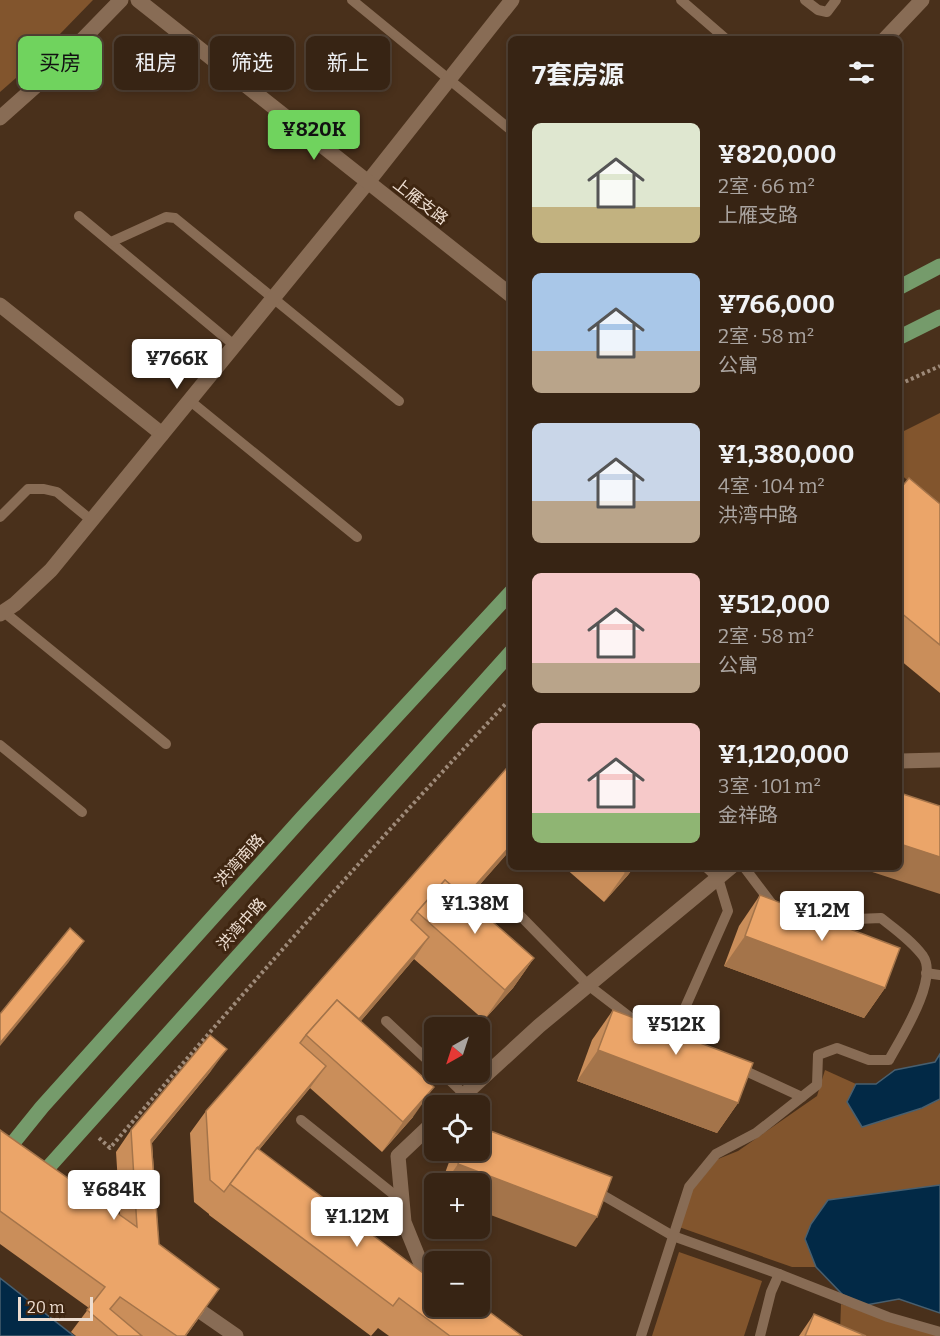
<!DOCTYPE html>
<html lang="zh">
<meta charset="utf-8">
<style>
body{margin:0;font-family:Bitter,"Noto Sans SC",serif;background:#423022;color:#f1f3f6;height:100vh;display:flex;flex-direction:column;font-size:22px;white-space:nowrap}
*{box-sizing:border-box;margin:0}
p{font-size:20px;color:#aaa4a0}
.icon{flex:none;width:33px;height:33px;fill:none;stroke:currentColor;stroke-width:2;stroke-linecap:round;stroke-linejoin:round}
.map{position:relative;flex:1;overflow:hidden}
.drawer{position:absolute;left:508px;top:36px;width:394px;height:834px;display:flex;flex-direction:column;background:#372414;border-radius:9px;box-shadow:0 3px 9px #0003,0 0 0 2px #514134}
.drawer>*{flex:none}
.guide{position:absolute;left:18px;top:36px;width:400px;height:54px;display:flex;gap:12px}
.needle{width:39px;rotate:219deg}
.tools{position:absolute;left:424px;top:1017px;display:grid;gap:12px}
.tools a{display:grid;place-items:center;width:66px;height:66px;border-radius:9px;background:#372414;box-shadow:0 3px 9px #0003,0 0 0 2px #514134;font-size:30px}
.scale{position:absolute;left:18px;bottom:15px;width:75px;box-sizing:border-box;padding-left:6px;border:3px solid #edddd0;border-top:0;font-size:16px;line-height:21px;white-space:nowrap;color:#edddd0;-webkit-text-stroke:4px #3f2611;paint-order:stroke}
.price{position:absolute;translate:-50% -51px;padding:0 14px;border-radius:6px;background:#fff;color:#222;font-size:20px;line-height:39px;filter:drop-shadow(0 2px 3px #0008)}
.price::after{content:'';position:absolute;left:50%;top:36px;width:18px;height:14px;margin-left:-9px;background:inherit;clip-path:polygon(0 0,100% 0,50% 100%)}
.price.selected{background:#70d35e;color:#111}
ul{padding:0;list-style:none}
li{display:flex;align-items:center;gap:18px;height:150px;padding:0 24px}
li span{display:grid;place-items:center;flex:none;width:168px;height:120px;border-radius:9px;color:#555}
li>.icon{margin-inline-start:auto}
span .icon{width:72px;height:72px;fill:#fffc;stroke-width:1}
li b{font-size:26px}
h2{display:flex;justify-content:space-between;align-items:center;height:72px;padding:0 24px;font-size:26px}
.pill{padding:0 21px;border-radius:9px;background:#372414;box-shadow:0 3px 9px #0003,0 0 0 2px #514134;font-size:21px;line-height:54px}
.pill.selected{background:#70d35e;color:#111}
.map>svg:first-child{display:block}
.green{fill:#82552d}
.water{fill:#022946;stroke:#485f6f;stroke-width:1.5}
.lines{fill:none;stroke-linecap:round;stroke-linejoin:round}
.path{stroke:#9e8a79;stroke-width:4;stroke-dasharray:3 3;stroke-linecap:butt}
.service{stroke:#886c55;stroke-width:10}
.minor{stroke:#886c55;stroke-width:15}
.tertiary{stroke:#886c55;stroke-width:15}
.secondary{stroke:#886c55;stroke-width:15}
.primary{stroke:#759b6b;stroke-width:15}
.wall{fill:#ca8e5a}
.shaded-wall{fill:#a4744a}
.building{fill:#eba569;stroke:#a4744a;stroke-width:1.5}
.labels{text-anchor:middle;stroke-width:6;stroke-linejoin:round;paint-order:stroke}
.street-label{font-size:16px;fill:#edddd0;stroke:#3f2611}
</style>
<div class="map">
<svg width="940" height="1336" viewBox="0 0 940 1336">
<rect width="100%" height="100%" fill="#49301b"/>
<g class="green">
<polygon points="0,0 93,0 24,71 0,92"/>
<polygon points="940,413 940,507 900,474 900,433"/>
<polygon points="825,1070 856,1084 847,1102 895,1115 922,1108 940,1099 940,1185 866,1195 805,1238 816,1267 792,1267 679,1227 691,1191 718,1159 738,1151 817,1096"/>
<polygon points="679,1252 762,1281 744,1336 652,1336"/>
<polygon points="841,1304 940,1336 847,1336 840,1333"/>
</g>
<g class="water">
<polygon points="940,1054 940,1099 922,1108 862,1127 847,1102 856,1084 876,1084 895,1070 935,1062"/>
<polygon points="940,1185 940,1313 899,1299 866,1305 843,1295 816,1267 805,1239 811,1224 828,1200"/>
<polygon points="0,1278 74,1336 0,1336"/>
</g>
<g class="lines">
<g class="path">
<polyline points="900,384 940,366"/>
<path d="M99,1138L110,1148C241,995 374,844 512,697"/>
</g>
<g class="service">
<polyline points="352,0 512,131"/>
<polyline points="681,0 726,39"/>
<polyline points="805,0 818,10 827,12 836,0"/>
<polyline points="79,216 234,345"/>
<polyline points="111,242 166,217 175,218 399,401"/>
<polyline points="189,400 357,537"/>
<polyline points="0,517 28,489 44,489 57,492 91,520"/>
<polyline points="4,612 166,744"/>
<polyline points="0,745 82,812"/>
<polyline points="744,867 775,908"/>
<polyline points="500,895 588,985 631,1018 638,1022"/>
<polyline points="926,973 940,975"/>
<polyline points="386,1021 435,1067"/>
<polyline points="672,1037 728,911 718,878 706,867"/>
<polyline points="737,1067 802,1097"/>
<polyline points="441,1072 464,1094"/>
<polyline points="301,1120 402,1201"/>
<polyline points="594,1190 673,1236 779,1274"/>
<path d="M641,1336L689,1187L716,1154L756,1133L817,1085L818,1055L837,1048L869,1060H889C901,1038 939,979 923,956C912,941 895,929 881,918L857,919L822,926"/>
<polyline points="760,1336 771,1292 779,1274 888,1317 940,1332"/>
</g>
<g class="minor">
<polyline points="885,39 922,0"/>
<polyline points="0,305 162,434"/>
<polyline points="0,614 15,604 51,570 368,182 512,0"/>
<polyline points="900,761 940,760"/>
<polyline points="452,1106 539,1026 731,867"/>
<polyline points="435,1121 398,1156 404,1222 421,1264 435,1277"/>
</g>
<g class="tertiary">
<polyline points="138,0 512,296"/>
<polyline points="0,118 46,77 121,0"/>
</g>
<polyline class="secondary" points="187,1302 236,1336"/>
<g class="primary">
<polyline points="900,287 940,266"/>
<polyline points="900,337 940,317"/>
<polyline points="0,1159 42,1107 302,818 512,591"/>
<polyline points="37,1180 512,651"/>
</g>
</g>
<g class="wall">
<polygon points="900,489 940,504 940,693 900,660"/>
<polygon points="512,762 512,848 467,899 534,958 513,988 484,1020 414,959 361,1021 413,1117 382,1152 310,1088 259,1150 435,1306 522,1336 389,1336 378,1328 371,1336 209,1215 209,1214 194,1202 190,1133 206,1111"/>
<polygon points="564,867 634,867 628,875 604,902"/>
<polygon points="760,895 885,988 864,1018 724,966 739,926"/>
<polygon points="613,1010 738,1103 717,1133 577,1081 592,1040"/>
<polygon points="211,1071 152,1143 159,1244 204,1311 186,1336 76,1336 71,1332 89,1308 0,1244 0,1130 120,1215 116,1152 131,1130"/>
<polygon points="454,1150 480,1150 576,1247 480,1184 441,1184 452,1154"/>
<polygon points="814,1314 866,1336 799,1336"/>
</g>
<g class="shaded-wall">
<polygon points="512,844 512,848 443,927 458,904"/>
<polygon points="900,844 940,857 940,894 863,869 864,867 900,867"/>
<polygon points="629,867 634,867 628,875 604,902"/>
<polygon points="745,936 885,988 864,1018 724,966"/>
<polygon points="429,937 414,959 337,1049 353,1027"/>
<polygon points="84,941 68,963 0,1046 0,1043"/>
<polygon points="534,958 513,988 484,1020 505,990"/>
<polygon points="227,1049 211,1071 136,1162 151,1140"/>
<polygon points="598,1050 738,1103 717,1133 577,1081"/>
<polygon points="326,1066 310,1088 235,1179 251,1157"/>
<polygon points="434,1087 413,1117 382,1152 403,1122"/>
<polygon points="458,1164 597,1217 576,1247 480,1211 480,1184 444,1184"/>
</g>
<g class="building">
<polygon points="909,478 940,504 940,645 900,612 900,489"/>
<polygon points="512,762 512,844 465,897 445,880 417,912 411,920 429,937 359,1019 337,1000 306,1035 300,1043 326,1066 257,1149 257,1148 224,1192 210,1180 206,1111"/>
<polygon points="900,793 940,806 940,857 900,844"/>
<polygon points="619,867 629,867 625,872"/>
<polygon points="445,880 534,958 505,990 417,912"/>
<polygon points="760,895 900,948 885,988 745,936"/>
<polygon points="70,928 84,941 0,1043 0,1014"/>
<polygon points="337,1000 434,1087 403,1122 306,1035"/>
<polygon points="613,1010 753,1063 738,1103 598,1050"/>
<polygon points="210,1035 227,1049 151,1140 159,1244 219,1289 185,1336 177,1336 120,1297 110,1309 142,1336 118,1336 87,1310 105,1287 0,1211 0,1130 137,1227 131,1130"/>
<polygon points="480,1127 612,1177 597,1217 458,1164 463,1150 480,1150"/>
<polygon points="257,1148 435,1282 435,1306 468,1306 471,1308 472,1306 480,1306 480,1305 522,1336 450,1336 399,1298 393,1306 230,1184"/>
<polygon points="814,1314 866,1336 805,1336"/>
</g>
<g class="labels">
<g class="street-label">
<text transform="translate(421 201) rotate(38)" y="6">上雁支路</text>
<text transform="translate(239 860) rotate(-48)" y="6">洪湾南路</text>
<text transform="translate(241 924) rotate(-48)" y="6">洪湾中路</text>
</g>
</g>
</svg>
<div class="tools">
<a><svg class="needle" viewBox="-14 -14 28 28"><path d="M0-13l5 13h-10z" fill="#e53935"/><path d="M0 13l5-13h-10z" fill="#aaa4a0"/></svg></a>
<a><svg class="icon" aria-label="locate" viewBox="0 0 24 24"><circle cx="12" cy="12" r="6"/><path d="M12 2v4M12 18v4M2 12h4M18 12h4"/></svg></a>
<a>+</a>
<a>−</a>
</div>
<div class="scale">20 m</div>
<b class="price selected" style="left:314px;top:161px">¥820K</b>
<b class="price" style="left:177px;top:390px">¥766K</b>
<b class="price" style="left:475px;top:935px">¥1.38M</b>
<b class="price" style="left:822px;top:942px">¥1.2M</b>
<b class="price" style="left:676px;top:1056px">¥512K</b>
<b class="price" style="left:114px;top:1221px">¥684K</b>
<b class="price" style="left:357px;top:1248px">¥1.12M</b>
<div class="guide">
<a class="pill selected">买房</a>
<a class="pill">租房</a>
<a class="pill">筛选</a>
<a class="pill">新上</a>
</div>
<section class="drawer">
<h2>7套房源<svg class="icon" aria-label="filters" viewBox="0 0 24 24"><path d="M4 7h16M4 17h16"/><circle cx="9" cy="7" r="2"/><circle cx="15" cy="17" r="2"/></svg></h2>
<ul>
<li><span style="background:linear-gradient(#dfe7d0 70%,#c2b280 0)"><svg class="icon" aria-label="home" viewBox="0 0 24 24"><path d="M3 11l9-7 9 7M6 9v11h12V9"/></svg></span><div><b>¥820,000</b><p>2室 · 66 m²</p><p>上雁支路</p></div></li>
<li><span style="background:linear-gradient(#a9c7e8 65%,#b9a48a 0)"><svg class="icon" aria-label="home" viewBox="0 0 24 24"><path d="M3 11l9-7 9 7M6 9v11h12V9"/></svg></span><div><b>¥766,000</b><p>2室 · 58 m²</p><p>公寓</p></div></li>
<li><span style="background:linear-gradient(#c9d6e8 65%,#b9a48a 0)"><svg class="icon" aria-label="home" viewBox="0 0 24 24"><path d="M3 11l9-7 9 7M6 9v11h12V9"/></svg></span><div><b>¥1,380,000</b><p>4室 · 104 m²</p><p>洪湾中路</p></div></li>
<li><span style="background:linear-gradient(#f6c9c9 75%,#b9a48a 0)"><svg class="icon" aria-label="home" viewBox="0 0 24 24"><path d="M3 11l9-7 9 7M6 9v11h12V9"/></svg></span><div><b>¥512,000</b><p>2室 · 58 m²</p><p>公寓</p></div></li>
<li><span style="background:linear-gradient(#f6c9c9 75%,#8fb573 0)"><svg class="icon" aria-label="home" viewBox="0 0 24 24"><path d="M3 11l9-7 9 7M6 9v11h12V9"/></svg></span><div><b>¥1,120,000</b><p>3室 · 101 m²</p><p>金祥路</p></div></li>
</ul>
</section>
</div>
